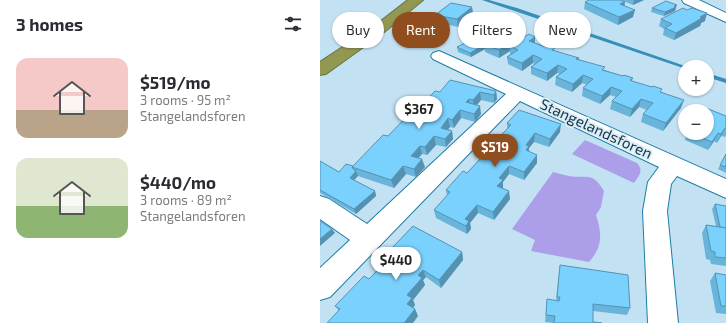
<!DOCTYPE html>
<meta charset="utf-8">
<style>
body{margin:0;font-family:"Exo 2",sans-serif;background:#f7f7f7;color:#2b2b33;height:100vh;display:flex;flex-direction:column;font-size:15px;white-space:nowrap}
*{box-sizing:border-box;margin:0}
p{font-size:13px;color:#7c7c81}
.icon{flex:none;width:22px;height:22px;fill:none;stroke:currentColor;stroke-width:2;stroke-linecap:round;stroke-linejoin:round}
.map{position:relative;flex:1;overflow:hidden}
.sheet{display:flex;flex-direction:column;background:#fff;width:320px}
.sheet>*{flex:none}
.hud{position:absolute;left:12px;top:12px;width:334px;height:36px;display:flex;gap:8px}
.buttons{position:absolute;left:358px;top:60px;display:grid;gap:8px}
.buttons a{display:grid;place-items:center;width:36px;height:36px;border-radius:50%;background:#fff;box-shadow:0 1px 3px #0004;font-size:20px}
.price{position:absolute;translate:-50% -34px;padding:0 9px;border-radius:14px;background:#fff;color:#222;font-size:13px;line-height:26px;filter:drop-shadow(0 1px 2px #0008)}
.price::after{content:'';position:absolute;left:50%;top:24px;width:12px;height:9px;margin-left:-6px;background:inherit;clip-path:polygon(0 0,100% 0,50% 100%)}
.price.selected{background:#904d1d;color:#fff}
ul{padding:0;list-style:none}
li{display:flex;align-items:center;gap:12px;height:100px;padding:0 16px}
li span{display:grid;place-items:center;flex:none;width:112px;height:80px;border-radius:12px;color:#555}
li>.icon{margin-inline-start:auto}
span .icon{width:48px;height:48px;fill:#fffc;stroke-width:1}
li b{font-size:17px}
h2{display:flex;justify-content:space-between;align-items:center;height:48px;padding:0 16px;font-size:17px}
.chip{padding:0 14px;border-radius:18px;background:#fff;box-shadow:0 1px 3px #0004;font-size:14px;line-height:36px}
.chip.selected{background:#904d1d;color:#fff}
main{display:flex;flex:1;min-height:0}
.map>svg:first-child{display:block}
.green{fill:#ad9eea}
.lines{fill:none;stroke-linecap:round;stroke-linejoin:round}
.stream{fill:#388eb6;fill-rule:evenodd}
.minor-casing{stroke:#1d7da6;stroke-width:2}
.highway-casing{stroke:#66764d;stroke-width:2}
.minor{fill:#fff;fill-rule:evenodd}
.highway{fill:#939850;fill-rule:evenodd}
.wall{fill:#69b4da}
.shaded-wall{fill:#5592b2}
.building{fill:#7ad1fe;stroke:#5592b2}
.labels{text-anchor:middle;stroke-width:4;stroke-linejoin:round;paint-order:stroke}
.street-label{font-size:15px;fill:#113648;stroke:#ddedf6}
</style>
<main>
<section class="sheet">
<h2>3 homes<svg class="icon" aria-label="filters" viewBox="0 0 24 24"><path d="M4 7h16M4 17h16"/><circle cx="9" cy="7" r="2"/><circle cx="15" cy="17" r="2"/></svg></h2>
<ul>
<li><span style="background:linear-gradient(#f6c9c9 65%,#b9a48a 0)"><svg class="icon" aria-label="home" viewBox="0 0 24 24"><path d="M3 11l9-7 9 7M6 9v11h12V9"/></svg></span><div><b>$519/mo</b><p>3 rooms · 95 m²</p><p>Stangelandsforen</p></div></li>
<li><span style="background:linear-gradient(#dfe7d0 60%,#8fb573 0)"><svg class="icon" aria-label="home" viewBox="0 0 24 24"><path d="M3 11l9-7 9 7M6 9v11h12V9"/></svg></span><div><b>$440/mo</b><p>3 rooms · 89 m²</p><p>Stangelandsforen</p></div></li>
</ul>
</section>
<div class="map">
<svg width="406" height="323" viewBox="0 0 406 323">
<rect width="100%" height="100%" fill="#c2e2f4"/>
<g class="green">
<path d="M265,140L317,163C324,171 319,176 314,183L252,154Z"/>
<path d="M233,172C238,173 243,175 249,176C267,179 272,171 284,191L281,207L276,215C282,234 283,246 269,262L211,251L215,240L192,229Z"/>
</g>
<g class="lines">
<g class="stream">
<polygon points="162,0 169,0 197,8 368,67 365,67 365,69 363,68"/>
<polygon points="387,73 406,79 406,83 387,77"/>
</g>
<g class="minor-casing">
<g id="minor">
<polygon points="362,0 379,0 406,13 406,22 364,3"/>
<polygon points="119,51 406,179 406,198 357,176 351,184 347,211 358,323 328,323 323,211 328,182 339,167 200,101 10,297 0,300 0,268 30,240 0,219 0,196 9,199 47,224 186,94 113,59 111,56 113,53"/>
</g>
</g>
<g class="highway-casing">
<polygon id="highway" points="88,0 103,0 63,33 6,74 0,75 0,62 53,27"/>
</g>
<use href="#minor" class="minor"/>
<use href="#highway" class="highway"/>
</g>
<g class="wall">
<polygon points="301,0 324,0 313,5"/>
<polygon points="265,2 305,2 304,6 313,17 298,25 264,9"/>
<polygon points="152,7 153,14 138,27 116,22 115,15"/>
<polygon points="356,7 355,11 344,16 331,12 332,8"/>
<polygon points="341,19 385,21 381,23 380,26 354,40 343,35 344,29 339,26"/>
<polygon points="202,38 285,70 303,76 313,78 312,81 342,92 361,108 343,131 321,122 323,114 327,110 319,107 310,117 290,109 292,101 296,97 290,95 280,104 262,96 263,88 267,85 262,83 252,92 235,85 236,77 240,74 237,73 227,81 211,74 211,67 215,64 213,63 202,71 188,64 187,57 191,54 190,54 190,51 179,58 165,52 165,49 151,57 138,52 137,47"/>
<polygon points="176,91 177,99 174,103 161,100 157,105 161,114 155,122 141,118 134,128 130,127 128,129 132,131 133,139 126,147 116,145 107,155 102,154 98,158 105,167 96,177 86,174 74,188 38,176 34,180 55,191 56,196 36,214 0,193 0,161 19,172 33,166 68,136 97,110 120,92"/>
<polygon points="406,116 406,135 405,137 401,136 397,143 394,141 388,150 365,140 367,133 387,133"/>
<polygon points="187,123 240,132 229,147 214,142 209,148 209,152 217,155 217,163 204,180 189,174 183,182 183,188 190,199 174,220 158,213 150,223 151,229 147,234 116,218 114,210 127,196 126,190 147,173 159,160 159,154 177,139 187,129"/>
<polygon points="406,154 406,173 398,169"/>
<polygon points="395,204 406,206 406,266 391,264 390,260 386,259 382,233 386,225 396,226 392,209"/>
<polygon points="70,250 142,252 143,260 121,288 106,277 103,280 105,285 93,300 95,305 93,308 95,309 98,316 19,311 15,306 49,279 72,255"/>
<polygon points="239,273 310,308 307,315 273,311 273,322 282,323 233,323 225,322 227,299 236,301"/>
<polygon points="395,273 406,275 406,314 396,313 390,281"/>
</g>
<g class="shaded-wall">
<polygon points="314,0 324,0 313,5"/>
<polygon points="305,2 304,9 300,4"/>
<polygon points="357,5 355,11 344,16 345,12"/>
<polygon points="152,7 153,14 138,27 137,19"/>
<polygon points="315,10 313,17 298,25 299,17"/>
<polygon points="387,13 385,21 381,23 380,26 354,40 356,33 380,17"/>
<polygon points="202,36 202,43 190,46 190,51 179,58 179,50"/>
<polygon points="215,37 215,44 209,41"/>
<polygon points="165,45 165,49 151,57 150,53"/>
<polygon points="213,55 213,63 202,71 202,63"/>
<polygon points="238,65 237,73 227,81 227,73"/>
<polygon points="263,75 262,83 252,92 253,84"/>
<polygon points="291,87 290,95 280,104 282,96"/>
<polygon points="176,91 177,99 174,103 174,95"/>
<polygon points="160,92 161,100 154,108 153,100"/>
<polygon points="149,99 150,107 146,102"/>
<polygon points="321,99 319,107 310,117 312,109"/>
<polygon points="364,100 361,108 343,131 346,123"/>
<polygon points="160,106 161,114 155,122 154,114"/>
<polygon points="140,110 141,118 134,128 132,120"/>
<polygon points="128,118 130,127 122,136 121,128"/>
<polygon points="241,124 240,132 229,147 230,139"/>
<polygon points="405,128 401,136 397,143 401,134"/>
<polygon points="132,131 133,139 126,147 125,139"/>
<polygon points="215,133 214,142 209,148 209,154 206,159 206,145"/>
<polygon points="398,133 394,141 388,150 392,142"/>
<polygon points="114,136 116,145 107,155 105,147"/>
<polygon points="100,146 102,154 93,164 91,156"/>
<polygon points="217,155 217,163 204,180 204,172"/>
<polygon points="102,159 105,167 96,177 94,169"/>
<polygon points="83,166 86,174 74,188 71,180"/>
<polygon points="189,166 189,174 183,182 183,188 178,194 177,186 179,178"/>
<polygon points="36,171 38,176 32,182 30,178"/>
<polygon points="55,191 56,196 36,214 34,209"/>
<polygon points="189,191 190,199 174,220 173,212"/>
<polygon points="157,205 158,213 150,223 151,229 147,234 145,219"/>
<polygon points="12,229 15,233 0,246 0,239"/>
<polygon points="142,252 143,260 121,288 119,280"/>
<polygon points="103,270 106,277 103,280 105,285 93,300 95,305 90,311 87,304 87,295 98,275"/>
<polygon points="95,309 98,316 93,323 84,323"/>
</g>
<g class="building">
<polygon points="269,0 300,0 305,2 300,4 315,10 299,17 265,2"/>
<polygon points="346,1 357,5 354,6 356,7 345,12 332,8"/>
<polygon points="131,3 152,7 137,19 115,15"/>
<polygon points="363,8 367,10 372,8 387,13 380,17 382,18 356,33 345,28 352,24 341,19"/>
<polygon points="189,30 202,36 179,50 164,44"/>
<polygon points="209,34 215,37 209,41 226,47 228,46 235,48 232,50 259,58 256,59 285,67 282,70 303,76 304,75 313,78 310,80 312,81 332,87 333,86 342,89 340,92 364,100 346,123 323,114 333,103 321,99 312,109 292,101 302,91 291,87 282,96 263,88 273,79 263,75 253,84 236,77 247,69 238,65 227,73 211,67 222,59 213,55 202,63 187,57 198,50 190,46"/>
<polygon points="153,39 166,44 150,53 137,47"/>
<polygon points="130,80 176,91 174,95 160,92 153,100 149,99 146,102 160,106 154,114 140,110 132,120 128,118 121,128 132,131 125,139 114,136 105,147 100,146 91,156 102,159 94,169 83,166 71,180 32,167 63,135 68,136 94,109 97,110 115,91 120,92"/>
<polygon points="386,108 406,116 406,128 405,128 401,134 398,133 392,142 371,133 387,133 387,111 384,111"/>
<polygon points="199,110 241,124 230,139 215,133 206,145 209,146 206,150 217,155 204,172 189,166 179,178 183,180 177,186 189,191 173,212 157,205 145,219 149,221 146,226 114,210 130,192 126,190 143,171 147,173 163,156 159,154 173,138 177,139 191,125 187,123"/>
<polygon points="406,154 406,167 400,165"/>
<polygon points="0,161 19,172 26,164 33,166 32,167 34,170 36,171 30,178 55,191 34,209 0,190"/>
<polygon points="395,204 406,206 406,228 400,227"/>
<polygon points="0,221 12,229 0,239"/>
<polygon points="386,225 406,228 406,258 395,257 395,252 391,251"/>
<polygon points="93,226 142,252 119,280 103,270 98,275 102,278 87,295 92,298 87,304 95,309 84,323 7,323 20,309 15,306 44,276 49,279 74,253 70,250"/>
<polygon points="240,265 308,275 310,308 273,304 273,322 282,323 234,323 235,316 226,315 227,299 239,301 240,297 237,297"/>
<polygon points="395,273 406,275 406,306 401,306"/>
</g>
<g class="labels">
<g class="street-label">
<text transform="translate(276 129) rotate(25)" y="5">Stangelandsforen</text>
</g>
</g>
</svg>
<div class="buttons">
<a>+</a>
<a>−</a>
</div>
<b class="price" style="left:99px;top:130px">$367</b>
<b class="price selected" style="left:175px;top:168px">$519</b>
<b class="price" style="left:76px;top:281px">$440</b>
<div class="hud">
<a class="chip">Buy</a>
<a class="chip selected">Rent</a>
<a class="chip">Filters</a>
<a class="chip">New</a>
</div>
</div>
</main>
